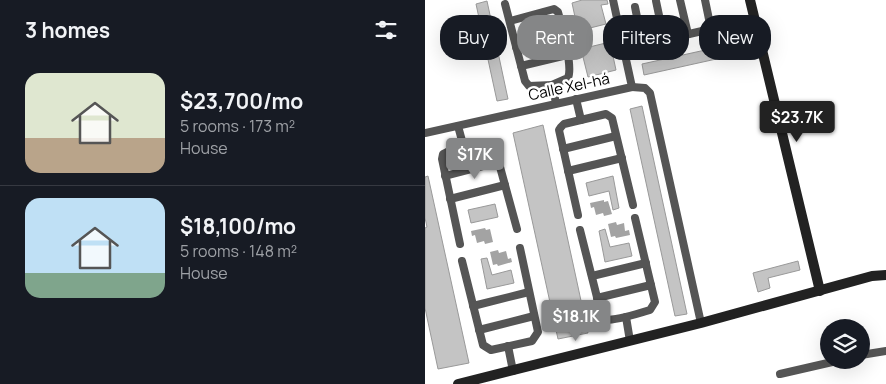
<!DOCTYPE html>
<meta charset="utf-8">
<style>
body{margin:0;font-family:Manrope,sans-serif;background:#242831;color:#f1f3f6;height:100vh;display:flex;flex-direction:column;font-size:19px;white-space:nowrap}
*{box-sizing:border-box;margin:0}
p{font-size:16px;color:#9ea1a6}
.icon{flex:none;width:28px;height:28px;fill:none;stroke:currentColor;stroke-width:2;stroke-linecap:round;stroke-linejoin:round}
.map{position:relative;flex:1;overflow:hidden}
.sheet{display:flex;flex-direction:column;background:#171b24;width:425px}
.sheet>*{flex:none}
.banner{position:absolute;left:15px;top:15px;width:370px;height:45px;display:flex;gap:10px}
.tools{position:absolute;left:395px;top:319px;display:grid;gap:10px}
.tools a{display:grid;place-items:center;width:50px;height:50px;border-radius:50%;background:#171b24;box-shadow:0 5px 20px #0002;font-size:25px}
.price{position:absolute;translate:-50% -42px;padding:0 11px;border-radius:5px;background:#858687;color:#fff;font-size:16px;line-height:32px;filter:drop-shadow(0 1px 2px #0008)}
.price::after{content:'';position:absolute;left:50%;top:30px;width:15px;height:11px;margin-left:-8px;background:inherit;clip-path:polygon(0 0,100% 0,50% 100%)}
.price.selected{background:#222;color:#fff}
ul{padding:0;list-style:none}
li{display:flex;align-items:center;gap:15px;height:125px;padding:0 25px}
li+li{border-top:1px solid #363941}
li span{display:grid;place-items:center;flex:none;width:140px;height:100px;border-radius:15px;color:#555}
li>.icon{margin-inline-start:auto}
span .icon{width:60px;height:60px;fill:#fffc;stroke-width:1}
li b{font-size:21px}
h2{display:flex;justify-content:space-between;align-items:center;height:60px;padding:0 25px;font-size:21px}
.tag{padding:0 18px;border-radius:20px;background:#171b24;box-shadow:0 5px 20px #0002;font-size:18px;line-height:45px}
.tag.selected{background:#858687;color:#fff}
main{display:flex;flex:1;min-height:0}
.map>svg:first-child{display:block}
.water{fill:#a3a3a3}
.building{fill:#c4c4c4;stroke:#999}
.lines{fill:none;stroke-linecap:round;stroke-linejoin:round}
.street{stroke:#555;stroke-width:8}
.secondary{stroke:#222;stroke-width:10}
.labels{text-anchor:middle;stroke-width:5;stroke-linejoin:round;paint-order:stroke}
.street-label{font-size:15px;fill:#000;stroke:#fff}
</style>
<main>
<section class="sheet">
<h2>3 homes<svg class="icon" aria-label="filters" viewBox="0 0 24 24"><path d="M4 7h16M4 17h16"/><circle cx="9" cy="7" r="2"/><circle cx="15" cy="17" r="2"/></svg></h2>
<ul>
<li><span style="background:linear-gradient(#dfe7d0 65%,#b9a48a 0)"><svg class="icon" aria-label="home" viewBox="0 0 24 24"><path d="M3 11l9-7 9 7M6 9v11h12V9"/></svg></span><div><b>$23,700/mo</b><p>5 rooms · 173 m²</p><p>House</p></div></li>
<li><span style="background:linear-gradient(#bfe0f5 75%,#7fa58c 0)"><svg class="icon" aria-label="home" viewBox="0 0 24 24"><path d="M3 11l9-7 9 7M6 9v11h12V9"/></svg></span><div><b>$18,100/mo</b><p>5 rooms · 148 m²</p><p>House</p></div></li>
</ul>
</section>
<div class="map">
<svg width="461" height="384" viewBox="0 0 461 384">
<rect width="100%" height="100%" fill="#fff"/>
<g class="water">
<polygon points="179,200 179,202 183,201 187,214 179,216 178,213 171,215 169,207 166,208 165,203"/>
<polygon points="191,222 192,225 199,223 200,231 204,230 205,235 191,238 190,236 186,237 183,224"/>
<polygon points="60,228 61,230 65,229 68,242 60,244 59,241 52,243 50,235 47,236 46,231"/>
<polygon points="73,250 74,253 81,251 83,259 86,258 87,262 73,266 72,264 68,265 65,252"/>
</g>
<g class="building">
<polygon points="157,0 182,0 183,4 176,5 181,24 153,31 147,3"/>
<polygon points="62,1 83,99 72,101 51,4"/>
<polygon points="321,41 323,52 219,75 217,64"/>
<polygon points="185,42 191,70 163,77 156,49"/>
<polygon points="217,106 262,314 250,316 205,109"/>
<polygon points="118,125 163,333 133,339 88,133"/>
<polygon points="3,176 44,363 13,369 0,308 0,228 2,227 0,218 0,177"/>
<polygon points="188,176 194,208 188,210 184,191 164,196 161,183"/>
<polygon points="70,204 73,217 46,223 43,210"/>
<polygon points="180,229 185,247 204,243 207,256 180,262 174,231"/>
<polygon points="62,258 67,275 86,270 89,283 62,289 56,259"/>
<polygon points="373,261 375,270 343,278 345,288 333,292 328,273"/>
</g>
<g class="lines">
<g class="street">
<polyline points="255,0 263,34"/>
<polyline points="280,0 286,29"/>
<polyline points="231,1 239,39"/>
<polyline points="80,4 100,81 104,86 127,85"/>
<polyline points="210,7 216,37 221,44 303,25"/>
<path d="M85,21L129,9L133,12C137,26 148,67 143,78L127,85L131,103"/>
<polyline points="194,28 213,23"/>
<polyline points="91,47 139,36"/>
<polyline points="96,66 142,55"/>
<polyline points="207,87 220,88 225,93 276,323"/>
<polyline points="151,99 156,120"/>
<polyline points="33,126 39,148"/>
<polyline points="0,133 207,87 188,0"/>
<polyline points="138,149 191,136"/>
<polyline points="143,171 197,158"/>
<polyline points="20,176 74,162"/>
<polyline points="25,199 80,185"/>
<polyline points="153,215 134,130 136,127 139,124 181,114 187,118 208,205"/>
<path d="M155,230L177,317L180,320C195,320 211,314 225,310L230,302L210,218"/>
<polyline points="35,244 17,159 18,154 22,152 63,142 67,142 69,145 92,229"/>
<polyline points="37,261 58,345 66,350 107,341 113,332 95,248"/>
<polyline points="167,276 221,263"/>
<polyline points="172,298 226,285"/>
<polyline points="48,306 104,292"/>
<polyline points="201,317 205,341"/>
<polyline points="54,330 109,316"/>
<polyline points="83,346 88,371"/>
<polyline points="436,355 461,351"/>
<polyline points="355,374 416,360"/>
</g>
<g class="secondary">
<polyline points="325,0 395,291"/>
<polyline points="33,384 276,323 447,276 461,275"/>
</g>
</g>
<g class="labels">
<g class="street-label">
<text transform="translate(144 87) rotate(-12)" y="5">Calle Xel-há</text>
</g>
</g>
</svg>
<div class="tools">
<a><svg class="icon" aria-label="layers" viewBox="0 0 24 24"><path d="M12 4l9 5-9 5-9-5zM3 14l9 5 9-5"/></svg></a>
</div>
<b class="price selected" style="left:372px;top:143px">$23.7K</b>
<b class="price" style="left:50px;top:180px">$17K</b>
<b class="price" style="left:151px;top:342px">$18.1K</b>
<div class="banner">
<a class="tag">Buy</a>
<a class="tag selected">Rent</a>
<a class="tag">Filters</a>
<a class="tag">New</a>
</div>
</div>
</main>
